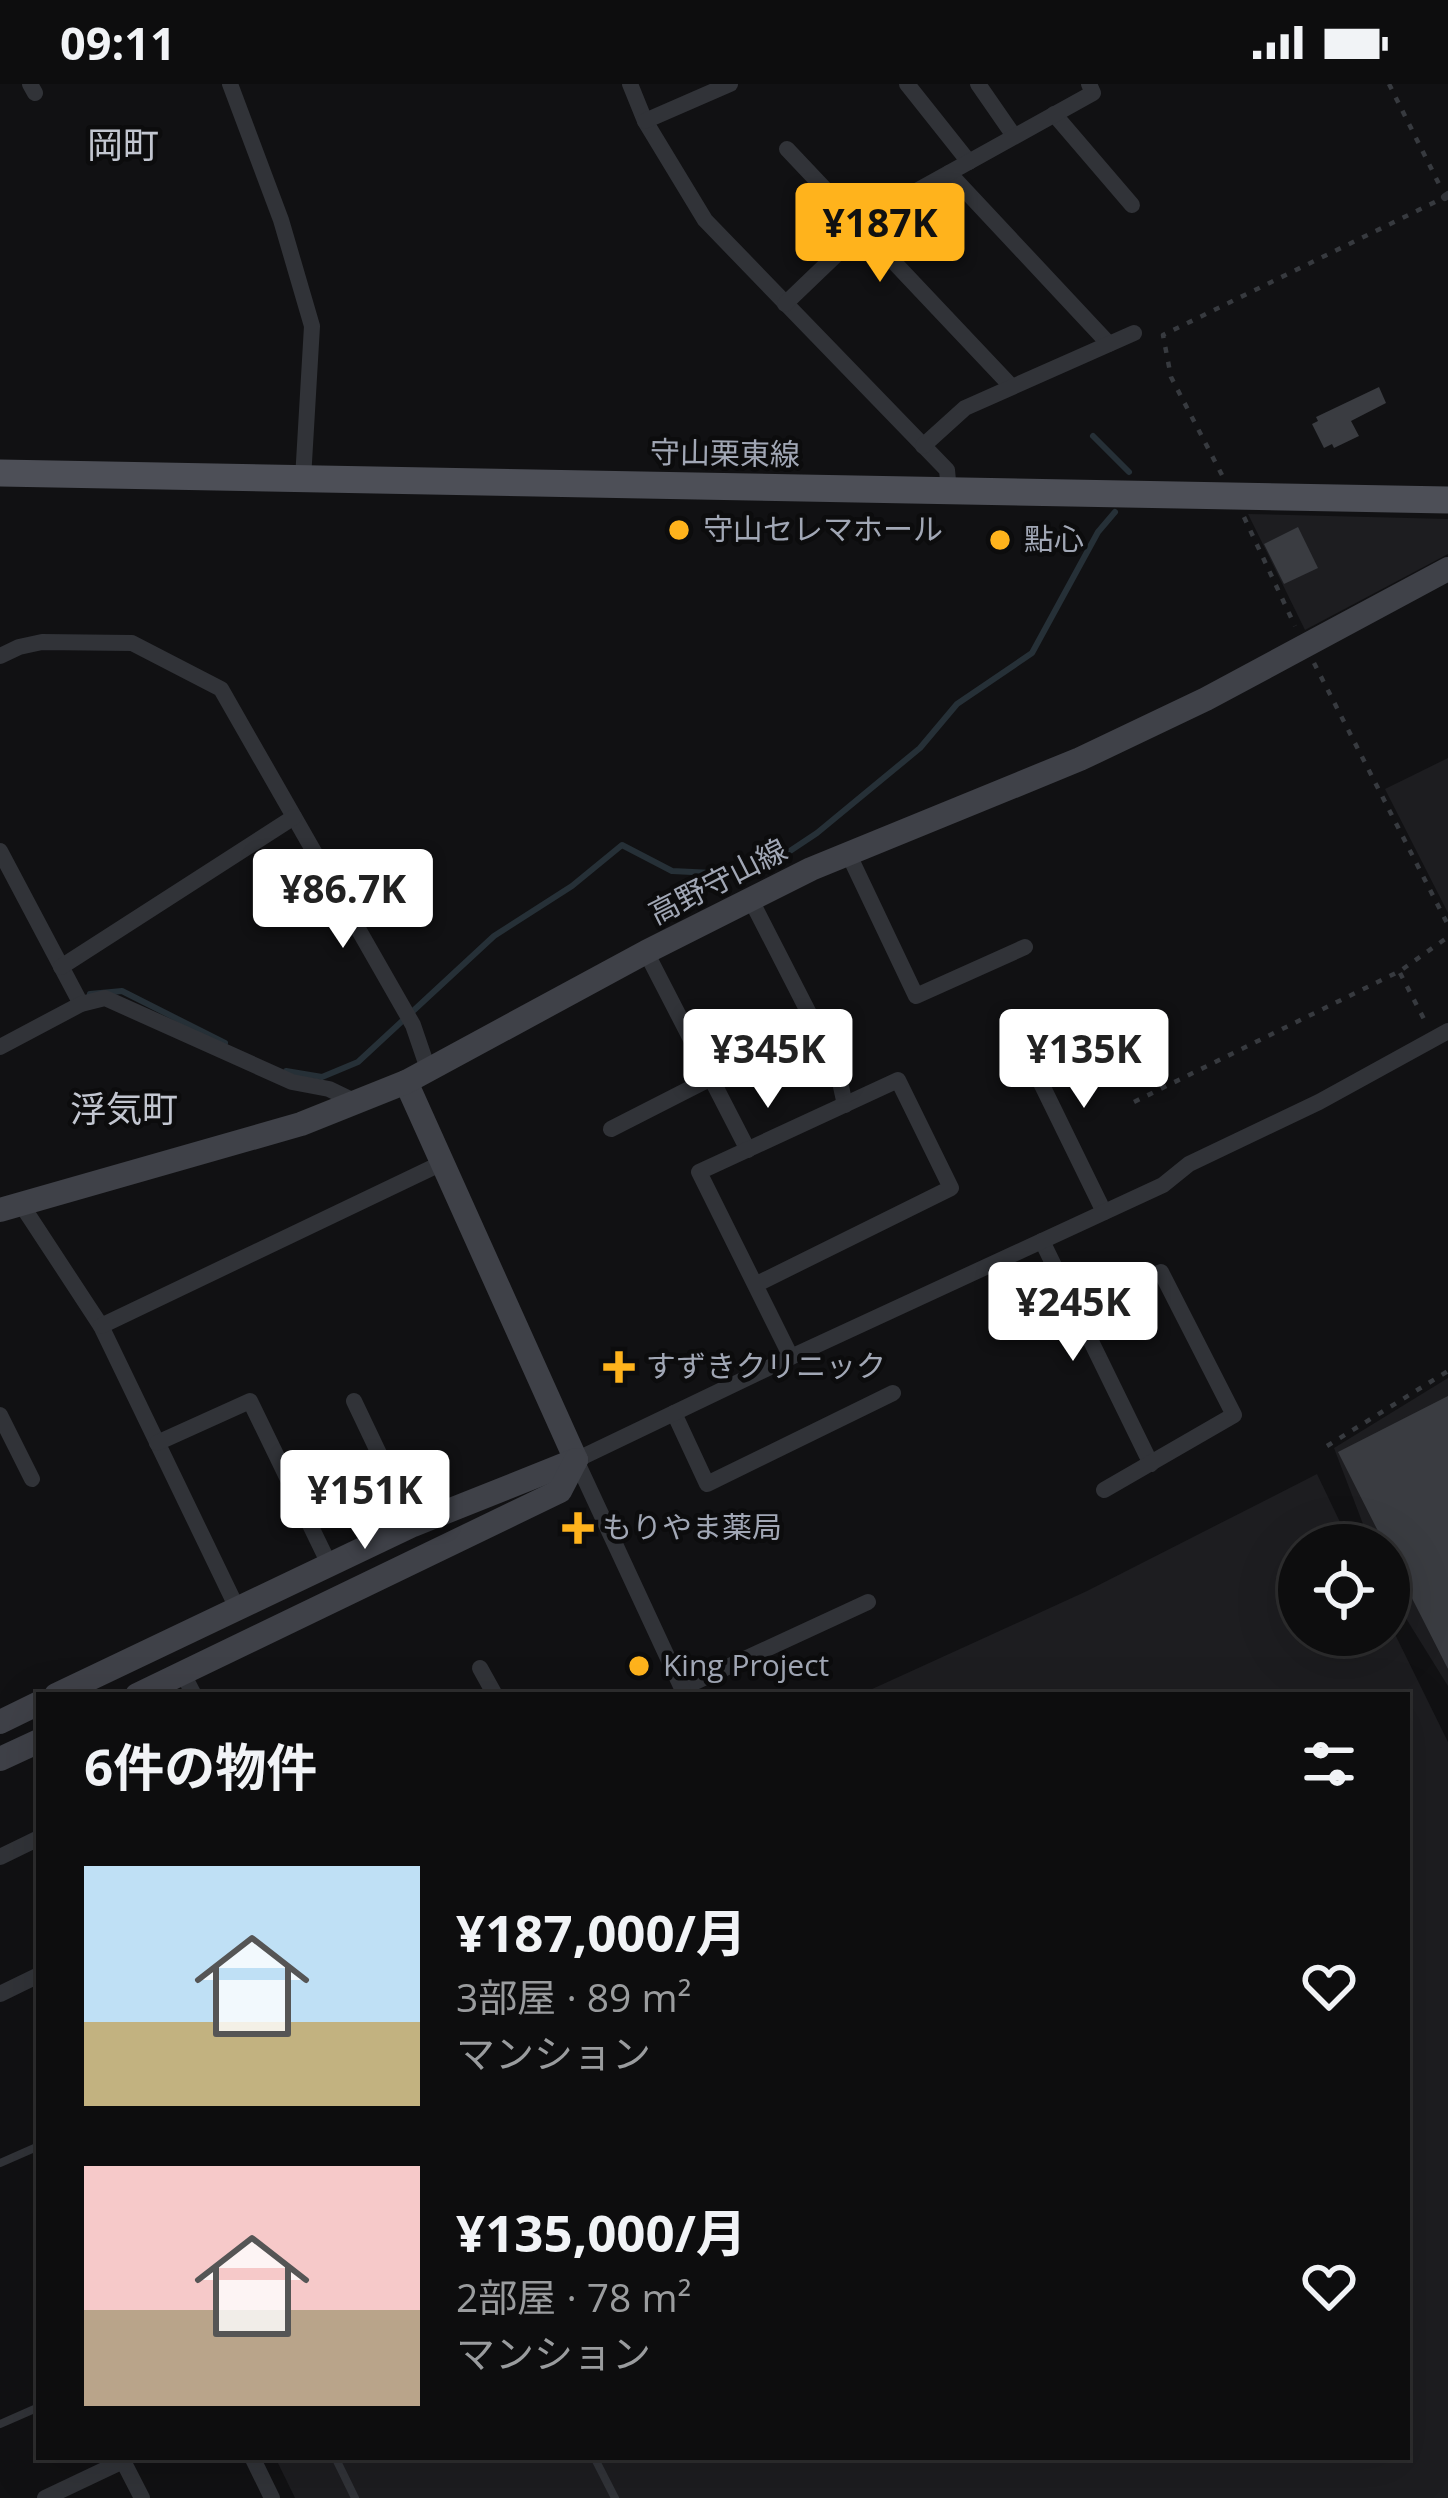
<!DOCTYPE html>
<html lang="ja">
<meta charset="utf-8">
<style>
body{margin:0;font-family:"Open Sans","Noto Sans JP",sans-serif;background:#161617;color:#f1f3f6;height:100vh;display:flex;flex-direction:column;font-size:45px;white-space:nowrap}
*{box-sizing:border-box;margin:0}
p{font-size:39px;color:#9a9c9e}
.icon{flex:none;width:66px;height:66px;fill:none;stroke:currentColor;stroke-width:2;stroke-linecap:round;stroke-linejoin:round}
.map{position:relative;flex:1;overflow:hidden}
.details{position:absolute;left:36px;top:1608px;width:1374px;height:768px;display:flex;flex-direction:column;background:#0d0d0e;border-radius:0px;box-shadow:0 12px 48px #0002,0 0 0 3px #2d2d2e}
.details>*{flex:none}
.controls{position:absolute;left:1278px;top:1440px;display:grid;gap:24px}
.controls a{display:grid;place-items:center;width:132px;height:132px;border-radius:50%;background:#0d0d0e;box-shadow:0 12px 48px #0002,0 0 0 3px #2d2d2e;font-size:60px}
.price{position:absolute;translate:-50% -102px;padding:0 27px;border-radius:12px;background:#fff;color:#222;font-size:39px;line-height:78px;filter:drop-shadow(0 3px 6px #0008)}
.price::after{content:'';position:absolute;left:50%;top:72px;width:36px;height:27px;margin-left:-18px;background:inherit;clip-path:polygon(0 0,100% 0,50% 100%)}
.price.current{background:#ffb31c;color:#111}
ul{padding:0;list-style:none}
li{display:flex;align-items:center;gap:36px;height:300px;padding:0 48px}
li span{display:grid;place-items:center;flex:none;width:336px;height:240px;border-radius:0px;color:#555}
li>.icon{margin-inline-start:auto}
span .icon{width:144px;height:144px;fill:#fffc;stroke-width:1}
li b{font-size:51px}
h2{display:flex;justify-content:space-between;align-items:center;height:144px;padding:0 48px;font-size:51px}
.status{display:flex;justify-content:space-between;align-items:center;height:84px;padding:0 60px;background:#0d0d0e;direction:ltr}
.status svg{height:33px;fill:currentColor}
.map>svg:first-child{display:block}
.built{fill:#1d1d20}
.lines{fill:none;stroke-linecap:round;stroke-linejoin:round}
.stream{stroke:#263037;stroke-width:6}
.building{fill:#3a3c41}
.path{stroke:#373a3f;stroke-width:4.5;stroke-dasharray:6 9;stroke-linecap:butt}
.lane{stroke:#313338;stroke-width:8}
.street{stroke:#313338;stroke-width:16}
.secondary{stroke:#3f4148;stroke-width:24}
.primary{stroke:#4d4f57;stroke-width:27}
.poi-dot{fill:#ffb31c;stroke:#0c0c0d;stroke-width:4.5}
.labels{text-anchor:middle;stroke-width:9;stroke-linejoin:round;paint-order:stroke}
.street-label{font-size:30px;fill:#a1a7b5;stroke:#0c0c0d}
.poi-label{font-size:30px;fill:#a1a7b5;stroke:#0c0c0d;text-anchor:start}
.quarter-label{font-size:36px;fill:#c2c6d0;stroke:#0c0c0d}
</style>
<div class="status"><b>09:11</b><svg viewBox="0 0 49 12"><path d="M0 12V9h3v3zM5 12V6h3v6zM10 12V3h3v9zM15 12V0h3v12zM26 1h20v11H26zM47 4h2v5h-2z"/></svg></div>
<div class="map">
<svg width="1448" height="2414" viewBox="0 0 1448 2414">
<rect width="100%" height="100%" fill="#111113"/>
<g class="built">
<polygon points="1248,430 1448,435 1448,470 1305,546"/>
<polygon points="1448,674 1448,829 1385,705"/>
<polygon points="1448,1294 1448,1602 1389,1507 1389,1461 1371,1461 1334,1364"/>
<polygon points="1317,1390 1351,1461 1299,1461 1299,1551 1389,1551 1389,1538 1448,1658 1448,2414 295,2414 275,2373 1407,2373 1407,1611 859,1611 1087,1507"/>
</g>
<g class="lines">
<g class="stream">
<polyline points="1093,352 1129,388"/>
<polyline points="90,910 122,907 225,959"/>
<polyline points="286,987 322,993 358,978 494,852 572,802 622,761 672,787 754,791 817,749 920,664 957,620 1032,569 1098,448 1115,428"/>
</g>
</g>
<g class="building">
<polygon points="1379,303 1386,319 1351,337 1359,352 1334,364 1332,360 1324,364 1312,340 1318,337 1316,333"/>
<polygon points="1298,443 1318,484 1284,500 1264,460"/>
<polygon points="1448,1312 1448,1585 1389,1469 1389,1461 1385,1461 1338,1368"/>
</g>
<g class="lines">
<g class="path">
<polyline points="1389,0 1440,102"/>
<polyline points="1222,391 1171,293 1163,251 1435,118"/>
<polyline points="1244,433 1295,542"/>
<polyline points="1314,579 1448,841"/>
<polyline points="1400,889 1425,937"/>
<polyline points="1134,1018 1400,887 1448,853"/>
<polyline points="1327,1362 1448,1287"/>
</g>
<g class="lane">
<polyline points="1445,113 1448,111"/>
<polyline points="0,2079 39,2062"/>
<polyline points="0,2340 39,2323"/>
<polyline points="335,2373 355,2414"/>
<polyline points="594,2373 615,2414"/>
</g>
<g class="street">
<polyline points="30,0 35,9"/>
<polyline points="230,0 281,136 312,242 303,395"/>
<polyline points="630,0 645,37 705,136 947,386 949,407"/>
<polyline points="907,0 969,78"/>
<polyline points="978,0 1014,52"/>
<polyline points="1054,30 1132,121"/>
<polyline points="645,37 730,0"/>
<polyline points="787,65 1011,302"/>
<polyline points="949,89 1109,260"/>
<polyline points="785,220 884,125 1093,9 1089,0"/>
<polyline points="923,362 965,324 1134,249"/>
<polyline points="0,572 19,563 42,558 132,559 221,605 413,941 428,985"/>
<polyline points="0,767 81,920"/>
<polyline points="848,769 916,912 1025,863"/>
<polyline points="751,816 837,984 845,1021"/>
<polyline points="646,868 748,1066"/>
<polyline points="61,883 294,733"/>
<polyline points="1017,950 1104,1128"/>
<polyline points="0,963 81,920 105,914 292,998 329,1005 356,1018"/>
<polyline points="611,1045 711,994"/>
<polyline points="21,1120 101,1242 237,1524"/>
<polyline points="1042,1157 1151,1380"/>
<polyline points="1075,1226 1161,1188 1234,1331 1104,1406"/>
<polyline points="101,1242 442,1079"/>
<polyline points="791,1273 1163,1101 1189,1080 1319,1018 1448,947"/>
<polyline points="354,1317 413,1441"/>
<polyline points="674,1329 707,1400 893,1309"/>
<polyline points="0,1331 32,1395"/>
<polyline points="157,1359 250,1317 330,1482"/>
<polyline points="480,1584 495,1611"/>
<polyline points="183,1590 194,1611"/>
<polyline points="682,1604 868,1518"/>
<polyline points="685,1611 576,1376 791,1273 699,1088 898,996 951,1104 757,1200"/>
<polyline points="0,1773 39,1754"/>
<polyline points="0,1910 39,1891"/>
<polyline points="252,2373 272,2414"/>
<polyline points="45,2414 123,2377 142,2414"/>
</g>
<g class="secondary">
<polyline points="406,998 576,1376"/>
<polyline points="0,1126 301,1040 406,998 646,868 811,785 1080,675 1206,615 1448,485"/>
<polyline points="56,1611 413,1441 576,1376"/>
<polyline points="137,1611 560,1407 576,1376"/>
<polyline points="0,1638 39,1619"/>
<polyline points="0,1675 39,1657"/>
</g>
<polyline class="primary" points="0,389 1448,416"/>
</g>
<g class="poi-dot">
<circle cx="679" cy="446" r="12"/>
<circle cx="1000" cy="456" r="12"/>
<path d="M613 1265h12v12h12v12h-12v12h-12v-12h-12v-12h12z"/>
<path d="M572 1426h12v12h12v12h-12v12h-12v-12h-12v-12h12z"/>
<circle cx="639" cy="1582" r="12"/>
</g>
<g class="labels">
<g class="street-label">
<text transform="translate(725 370) rotate(1)" y="10">守山栗東線</text>
<text transform="translate(718 798) rotate(-27)" y="10">高野守山線</text>
</g>
<g class="poi-label">
<text x="703" y="456">守山セレマホール</text>
<text x="1024" y="466">點心</text>
<text x="646" y="1293">すずきクリニック</text>
<text x="602" y="1454">もりやま薬局</text>
<text x="663" y="1592">King Project</text>
</g>
<g class="quarter-label">
<text x="123" y="74">岡町</text>
<text x="124" y="1038">浮気町</text>
</g>
</g>
</svg>
<div class="controls">
<a><svg class="icon" aria-label="locate" viewBox="0 0 24 24"><circle cx="12" cy="12" r="6"/><path d="M12 2v4M12 18v4M2 12h4M18 12h4"/></svg></a>
</div>
<b class="price current" style="left:880px;top:201px">¥187K</b>
<b class="price" style="left:343px;top:867px">¥86.7K</b>
<b class="price" style="left:768px;top:1027px">¥345K</b>
<b class="price" style="left:1084px;top:1027px">¥135K</b>
<b class="price" style="left:1073px;top:1280px">¥245K</b>
<b class="price" style="left:365px;top:1468px">¥151K</b>
<section class="details">
<h2>6件の物件<svg class="icon" aria-label="filters" viewBox="0 0 24 24"><path d="M4 7h16M4 17h16"/><circle cx="9" cy="7" r="2"/><circle cx="15" cy="17" r="2"/></svg></h2>
<ul>
<li><span style="background:linear-gradient(#bfe0f5 65%,#c2b280 0)"><svg class="icon" aria-label="home" viewBox="0 0 24 24"><path d="M3 11l9-7 9 7M6 9v11h12V9"/></svg></span><div><b>¥187,000/月</b><p>3部屋 · 89 m²</p><p>マンション</p></div><svg class="icon" aria-label="heart" viewBox="0 0 24 24"><path d="M12 20l-8-8c-3-5 5-10 8-4 3-6 11-1 8 4z"/></svg></li>
<li><span style="background:linear-gradient(#f6c9c9 60%,#b9a48a 0)"><svg class="icon" aria-label="home" viewBox="0 0 24 24"><path d="M3 11l9-7 9 7M6 9v11h12V9"/></svg></span><div><b>¥135,000/月</b><p>2部屋 · 78 m²</p><p>マンション</p></div><svg class="icon" aria-label="heart" viewBox="0 0 24 24"><path d="M12 20l-8-8c-3-5 5-10 8-4 3-6 11-1 8 4z"/></svg></li>
</ul>
</section>
</div>
